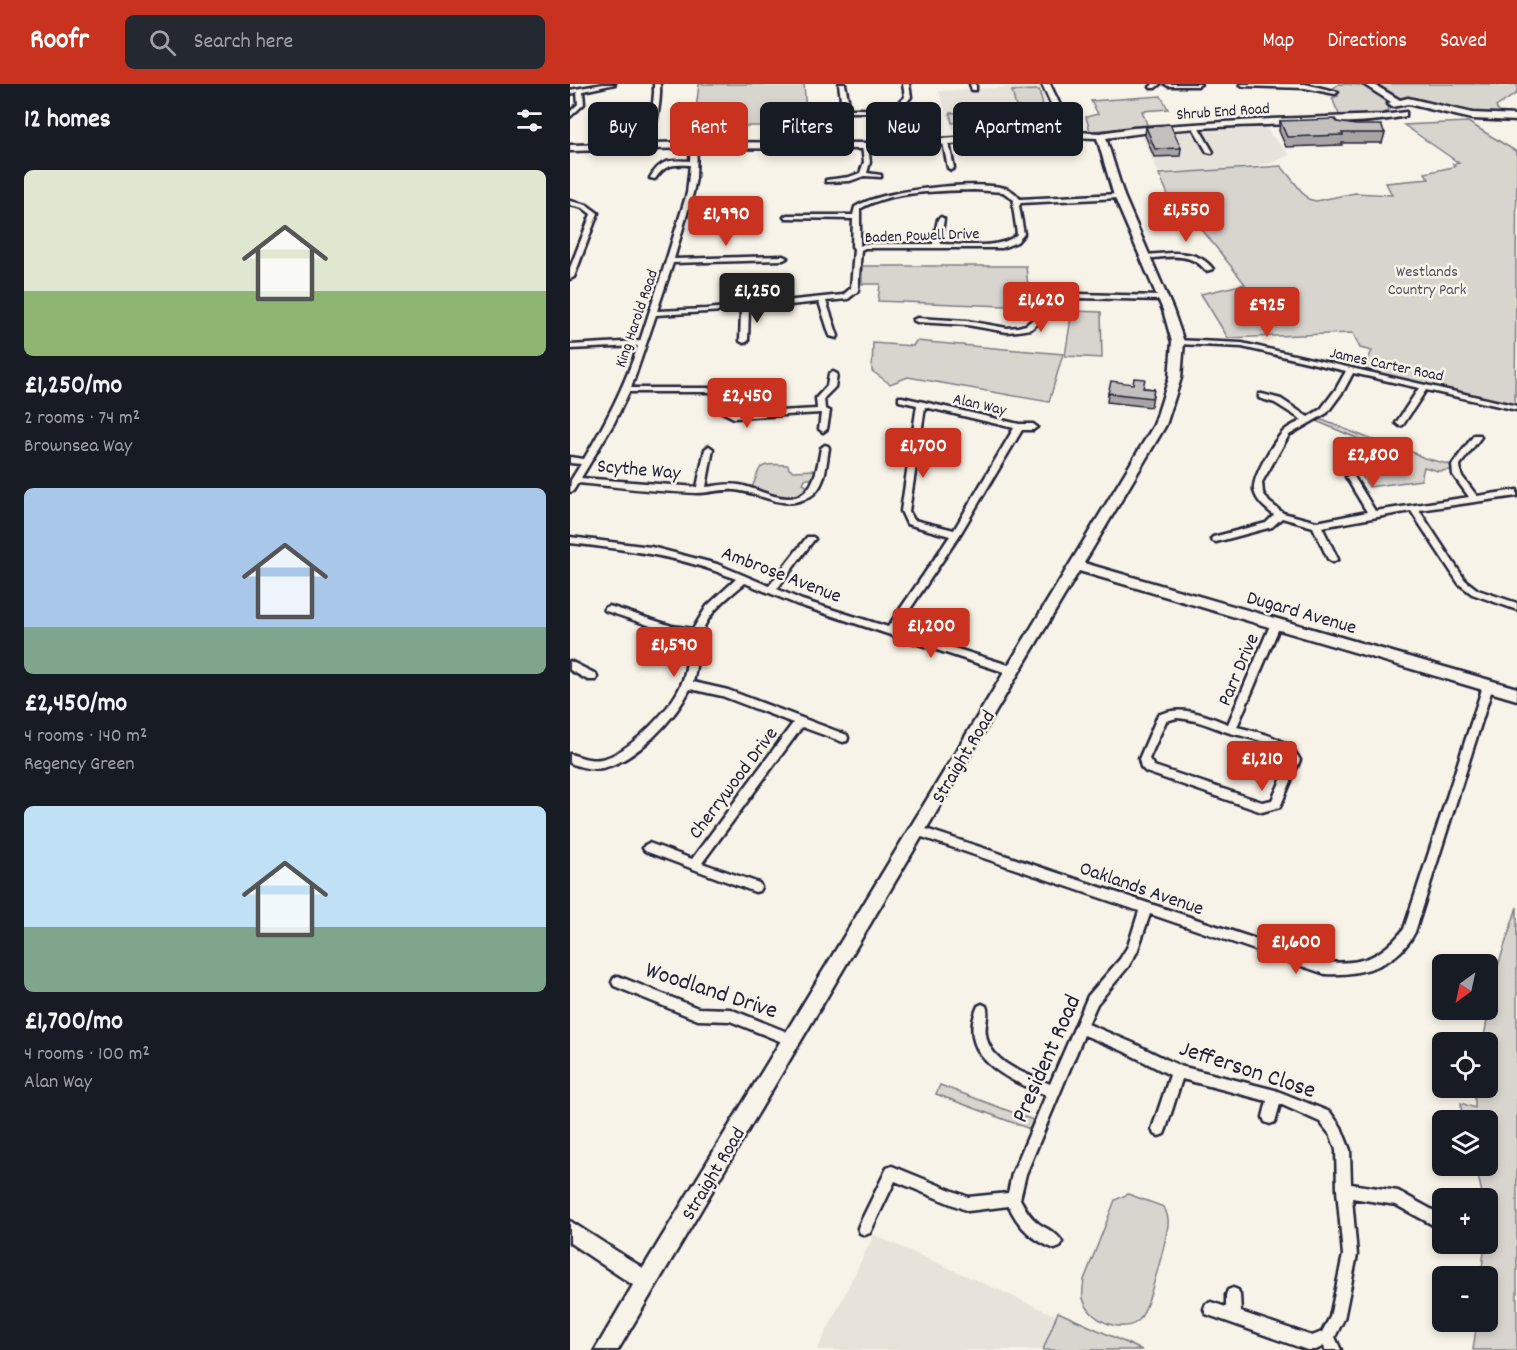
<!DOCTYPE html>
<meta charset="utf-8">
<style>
body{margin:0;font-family:Dekko,sans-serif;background:#242831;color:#f1f3f6;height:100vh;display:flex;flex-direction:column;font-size:22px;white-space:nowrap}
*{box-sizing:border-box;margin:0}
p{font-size:20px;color:#9ea1a6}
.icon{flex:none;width:33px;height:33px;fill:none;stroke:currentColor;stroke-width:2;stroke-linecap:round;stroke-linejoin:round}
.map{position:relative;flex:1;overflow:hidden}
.sheet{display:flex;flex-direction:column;background:#171b24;width:570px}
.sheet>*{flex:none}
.banner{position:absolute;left:18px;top:18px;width:570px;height:54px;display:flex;gap:12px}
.needle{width:39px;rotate:213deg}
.buttons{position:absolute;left:862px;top:870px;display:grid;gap:12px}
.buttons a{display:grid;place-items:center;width:66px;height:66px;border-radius:9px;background:#171b24;box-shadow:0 3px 9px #0003;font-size:30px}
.price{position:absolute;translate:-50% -51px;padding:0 14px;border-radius:6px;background:#c8321e;color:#fff;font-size:20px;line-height:39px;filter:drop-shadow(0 2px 3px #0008)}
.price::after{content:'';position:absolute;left:50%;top:36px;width:18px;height:14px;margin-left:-9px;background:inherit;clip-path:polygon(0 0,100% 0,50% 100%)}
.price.on{background:#222;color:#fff}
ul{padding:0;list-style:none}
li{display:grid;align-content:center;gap:12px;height:318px;padding:0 24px}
li span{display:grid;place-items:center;height:186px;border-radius:9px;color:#555}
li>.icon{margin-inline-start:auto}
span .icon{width:108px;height:108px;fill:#fffc;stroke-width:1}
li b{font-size:26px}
h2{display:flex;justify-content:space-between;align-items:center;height:72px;padding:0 24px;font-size:26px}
.tag{padding:0 21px;border-radius:9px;background:#171b24;box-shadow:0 3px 9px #0003;font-size:21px;line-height:54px}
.tag.on{background:#c8321e;color:#fff}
header{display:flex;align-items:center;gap:36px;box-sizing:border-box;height:84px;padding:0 30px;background:#c8321e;color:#fff}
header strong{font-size:28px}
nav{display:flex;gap:33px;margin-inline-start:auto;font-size:21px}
.search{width:420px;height:54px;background:#242831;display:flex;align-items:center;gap:15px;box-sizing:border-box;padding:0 21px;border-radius:9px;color:#9ea1a6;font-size:22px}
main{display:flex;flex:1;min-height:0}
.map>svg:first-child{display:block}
.built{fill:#e7e3db}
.green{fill:#d8d5cf;stroke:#7d7c85;stroke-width:1.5}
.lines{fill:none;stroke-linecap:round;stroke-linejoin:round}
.street-casing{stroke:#22223b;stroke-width:5}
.secondary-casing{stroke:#22223b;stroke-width:5}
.street{fill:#f7f3e8;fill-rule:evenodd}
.secondary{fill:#f7f3e8;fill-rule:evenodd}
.wall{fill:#a7a4a3;stroke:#22223b;stroke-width:1.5}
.building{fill:#c2bfbd;stroke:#22223b;stroke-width:1.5}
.labels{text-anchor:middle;stroke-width:5;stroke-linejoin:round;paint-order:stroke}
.far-street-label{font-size:16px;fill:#22223b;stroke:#f7f3e8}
.far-park-label{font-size:16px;fill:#504f60;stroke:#f7f3e8}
.street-label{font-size:20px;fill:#22223b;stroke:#f7f3e8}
.near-street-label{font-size:24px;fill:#22223b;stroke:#f7f3e8}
</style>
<header>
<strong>Roofr</strong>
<div class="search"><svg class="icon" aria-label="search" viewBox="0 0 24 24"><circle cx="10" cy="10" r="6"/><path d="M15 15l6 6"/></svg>Search here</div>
<nav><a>Map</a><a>Directions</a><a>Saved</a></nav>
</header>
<main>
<section class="sheet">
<h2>12 homes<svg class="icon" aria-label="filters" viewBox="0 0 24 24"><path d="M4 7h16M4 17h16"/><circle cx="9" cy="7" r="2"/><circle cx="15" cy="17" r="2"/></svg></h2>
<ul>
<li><span style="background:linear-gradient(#dfe7d0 65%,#8fb573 0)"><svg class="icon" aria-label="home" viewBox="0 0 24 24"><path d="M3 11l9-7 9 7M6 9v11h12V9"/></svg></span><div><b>£1,250/mo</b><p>2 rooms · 74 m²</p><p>Brownsea Way</p></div></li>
<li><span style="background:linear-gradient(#a9c7e8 75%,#7fa58c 0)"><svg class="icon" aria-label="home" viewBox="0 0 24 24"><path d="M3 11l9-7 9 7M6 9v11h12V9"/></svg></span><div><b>£2,450/mo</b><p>4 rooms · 140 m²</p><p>Regency Green</p></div></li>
<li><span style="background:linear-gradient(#bfe0f5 65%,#7fa58c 0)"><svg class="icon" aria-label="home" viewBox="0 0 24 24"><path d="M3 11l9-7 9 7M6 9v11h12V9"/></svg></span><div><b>£1,700/mo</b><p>4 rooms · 100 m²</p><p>Alan Way</p></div></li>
</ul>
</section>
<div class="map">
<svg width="947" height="1266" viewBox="0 0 947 1266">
<rect width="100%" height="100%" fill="#f7f3e8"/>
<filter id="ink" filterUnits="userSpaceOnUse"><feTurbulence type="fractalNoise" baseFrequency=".0167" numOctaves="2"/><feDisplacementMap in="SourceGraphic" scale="12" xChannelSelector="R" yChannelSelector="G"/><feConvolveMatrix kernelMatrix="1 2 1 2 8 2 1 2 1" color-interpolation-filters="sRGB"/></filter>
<g filter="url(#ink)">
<g class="built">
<polygon points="477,1 497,43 438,46 436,42 382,45 369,7"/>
<polygon points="666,43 694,43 720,71 699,80 686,82 645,87 588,88 571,50"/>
<polygon points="304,1151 487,1232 473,1266 247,1266"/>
</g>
<g class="green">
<polygon points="129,0 234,0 237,42 124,42"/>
<path d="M769,0C789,0 813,1 819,26L810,31L770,33L762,14L768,12L763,9L766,7L762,5Z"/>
<path d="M800,0H947V9L926,23L930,30C887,28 836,24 800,0Z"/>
<polygon points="469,6 473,21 471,22 481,24 488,43 438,46 436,42 397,44 396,38 382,39 380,29 446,25 450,23 446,23 442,7"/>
<polygon points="591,12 598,25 572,27 578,43 520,47 516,33 528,30 521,17"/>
<polygon points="898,38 947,68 945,321 793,286 802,267 790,264 783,249 658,254 631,210 675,200 615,124 604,124 589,90 711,82 738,115 746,117 785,109 822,111 816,99 859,95 855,89 883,83 885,82 883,80 889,79 834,41"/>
<polygon points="292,182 456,182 460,223 308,217 310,200 292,200"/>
<polygon points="502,227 531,228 532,274 495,272"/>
<polygon points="346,257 493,270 479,318 338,293 320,300 302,287 303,259 343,262"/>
<path d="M163,303L201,306L197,327C187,329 161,334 156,319C154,313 156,311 151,306Z"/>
<polygon points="747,334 813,360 836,365 854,374 882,381 881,386 868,387 854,383 851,396 799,403 790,389 784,388 794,385 805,362 744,336"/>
<path d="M218,381L219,385L223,387L246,386L243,395H235L233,400L239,403L235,409L210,415L180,405C186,399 185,393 189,386C193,378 210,381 218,381Z"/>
<polygon points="947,823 947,1266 903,1266 907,1238 918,1238 918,1192 911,1192 915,1160 918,1160 918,1114 913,1114 906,1082 918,1082 918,1036 892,1036 891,1019 905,1024 905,1004 918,1004 918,958 913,958 926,888"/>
<polygon points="370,1001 463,1036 460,1045 366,1010"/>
<path d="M558,1110L594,1123C597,1129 599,1134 598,1141C596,1156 578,1229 568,1237C550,1251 518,1235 513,1214C512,1208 513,1202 514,1196L545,1116Z"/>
<polygon points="488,1228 572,1266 473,1266"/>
</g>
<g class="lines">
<g class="street-casing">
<g id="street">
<polygon points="33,0 45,0 13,7 14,20 0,33 0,28 8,20 7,8 0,10 0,6"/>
<path d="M84,0H90C91,18 86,54 72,65L69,63C78,42 85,23 84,0Z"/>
<path d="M269,0H275L280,25C298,25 322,28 335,13L333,0H339L341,13L334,21L359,41L354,42L330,23L311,28H276L272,23Z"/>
<polygon points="400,0 406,0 406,6 402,6"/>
<polygon points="583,0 590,0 585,4 581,4 580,3"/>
<polygon points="595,0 631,0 628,2 598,2"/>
<polygon points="670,0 735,0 768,8 765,10 735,4 673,2"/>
<polygon points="623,41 628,42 643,68 642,69 637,68 622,42"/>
<polygon points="376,57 379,59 384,84 381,86 378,84 373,59"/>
<path d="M124,59L127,61L126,94L123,109L104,175L213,172L217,174L213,176L103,179L87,227L137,225L273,211L281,204L284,165L282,162L283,135L215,134L214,133L217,131H283L285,123C311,106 404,96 435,104C442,106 446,110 450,115L549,110L552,112L549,114L451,119L449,122L454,150L447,158L432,164H295L291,166L288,207L278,215L256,217L268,252L267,254L260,252L249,218L179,225L178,257L174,259L170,257L171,226L86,231L61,304H144L148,306L158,324L168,329L247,325L246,314L257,302L259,290L263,288L267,290L265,303L254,314L255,325L260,327L257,345L253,348L249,345L251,329L164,334L152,328L141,308H59L44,339L11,394L127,403L135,365L139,362L143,365L136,403C147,402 158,399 169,401C181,403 192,409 204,412C242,422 246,392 251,364L255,361L258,362L259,364C256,381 256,404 239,413C212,428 191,408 164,406C152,405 139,409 127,409C87,408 48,403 8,399L3,407L0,408L1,396L11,380L0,379V373L14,375C37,336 53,305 68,262L0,265V261L70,257L96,177L117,109L120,81C103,80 95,80 85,95L80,94C91,75 100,76 120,77L121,61ZM404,106L433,108L444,116L443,122L447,150C433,166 391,160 370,160L374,135L371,133L368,135L363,160H294L290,162V125C319,107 370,107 404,106Z"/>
<polygon points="295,60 298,62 300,78 297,89 311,91 311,93 294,92 280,97 256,98 256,96 279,93 290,89 294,78 292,62"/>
<polygon points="0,117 17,121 28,129 4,193 0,195 0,184 21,130 13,124 0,121"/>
<path d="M601,169C618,169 632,171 643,185L636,187C621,167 597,173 575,175L571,173L575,171Z"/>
<polygon points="507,210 591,212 595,214 591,216 507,214 495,217 461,245 448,247 437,248 397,241 347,238 343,236 347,234 397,237 437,244 448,243 456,241 490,213"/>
<path d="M605,256L672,259L947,322V326L856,306L833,341L830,342L826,339L849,304L783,289L774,306L757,329L719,351L692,398L693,409L699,418L713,429L747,438L797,428L776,393L780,390L783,391L805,427L899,413L883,391L882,381L904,351H910L911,353L890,381L891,391L907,412L947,406V412L849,426L895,496L908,506L947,519V526L902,510L889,500L841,427L752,443L768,475L763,478L758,475L743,443L712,434L702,443L646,458L643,457L641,455L643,453L696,439L704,431C696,425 686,417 684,406C682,393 703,359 712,349C717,343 726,340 732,336L705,319L689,314V310H692L711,315L738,333L751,325L766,305L776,287L672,263L608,260L604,258Z"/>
<path d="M329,313H332L449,340H463L467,343L463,346H452L389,452L326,546L445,583L446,586L445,589H437L226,520L175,499C156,515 136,530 130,554C127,569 127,583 123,598L158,606L277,651L278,654L277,657L273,658L232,643L132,779L189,799L191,803L189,807L185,808L75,767L73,764L75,761L79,759L122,775L223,639L152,612L120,605C106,634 65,678 32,684C20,686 10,683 0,679V670C11,673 20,677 31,675C57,671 101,625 111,601C118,586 117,568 121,552L102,549L36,527L34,525L36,523L39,522L102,542L123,545L137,522L166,495C112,472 58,466 0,459V453L81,463L147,480L199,502L237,453H243L245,455L243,457L207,505L232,516L318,543L380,452L337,440L331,427L347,321L329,317ZM355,323L444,344L384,446L344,436L339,427Z"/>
<path d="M706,535L711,539L667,643C690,649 719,653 730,676L710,723L692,728L576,688L571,683L569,675L588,631C612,620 635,631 658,640L701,539ZM607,634C625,635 640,642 657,648C677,654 708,657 720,676L702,716L692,718L584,682L579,675L596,637Z"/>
<polygon points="0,577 26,590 27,593 26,596 18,596 0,586"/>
<path d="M918,598L923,602L845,848C828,882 790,892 755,890L580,830L567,868L558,883L527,920L518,940L563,959L610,982L705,1006L760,1028L771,1043L780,1066L781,1100L828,1107L868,1129L870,1134L868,1139L863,1141L826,1121L782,1114L787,1171L774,1235L765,1253L771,1266H755L754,1262L746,1266H737L641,1232L636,1230L634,1225L636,1220L641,1218L656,1223V1211L658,1206L663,1204L668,1206L670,1211L671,1228L742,1252L752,1248L760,1233L773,1171L767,1106L766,1066L761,1052L750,1038L710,1020L705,1038L700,1040L695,1038L693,1033L697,1017L612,995L596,1045L594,1050L589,1052L584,1050L582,1045L600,991L553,967L514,951L456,1090L450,1115C455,1124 460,1133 468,1139C476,1145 488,1149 492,1158L490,1163L485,1165C464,1157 448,1143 439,1122L398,1127L325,1097L300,1149L295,1151L290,1149L288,1144L290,1139L317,1084L322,1082L398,1113L438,1109L442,1090L476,1011C438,996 385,973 408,922L412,920L416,922C420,931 414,940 416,950C419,979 458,991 480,1000L518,912L550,875L558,862L569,827L343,750L341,747L343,744L347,742L755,878C791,881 811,874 834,845L913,602Z"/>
<polygon points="48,892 128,924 160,925 227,952 228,956 227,960 222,962 160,937 128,936 44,902 42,898 44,894"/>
</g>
</g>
<g class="secondary-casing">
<g id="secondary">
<path d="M472,0H480L503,48L530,49L563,44L701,35L813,31L836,28V32C799,40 760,38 722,40C660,42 597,44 536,54L554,112L603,226L614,258L611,294L596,341L514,479L947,604V616L509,487L48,1266H25L63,1201L0,1159V1137L73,1184L584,341L599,294L602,258L593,226L544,112L527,54L497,53L295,65L124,64L0,67V61L124,58L295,59L494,48Z"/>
<polygon points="793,0 803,0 830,16 838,14 902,29 947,31 947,37 902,35 838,20 822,23 818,20 821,18"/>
</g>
</g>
<use href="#street" class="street"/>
<use href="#secondary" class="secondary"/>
</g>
<g class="wall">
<polygon points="710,37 767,38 815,49 812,59 772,59 772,61 716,63 709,47"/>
<polygon points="416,41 437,45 437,49 418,50"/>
<polygon points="576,43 611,64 610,72 584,73 575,51"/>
<polygon points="575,304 584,305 581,323 537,318 538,309"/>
</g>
<g class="building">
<polygon points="765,35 767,38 786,41 811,41 815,49 772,49 773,51 717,53 710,37"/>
<polygon points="436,38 437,45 418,46 416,41"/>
<polygon points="600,40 611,64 585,65 576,43"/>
<polygon points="564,294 575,295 573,304 584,305 582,314 538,309 541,297 563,300"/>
</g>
</g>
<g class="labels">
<g class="far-street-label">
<text transform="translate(653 26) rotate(-4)" y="6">Shrub End Road</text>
<text transform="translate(352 150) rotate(-2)" y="6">Baden Powell Drive</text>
<text transform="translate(65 234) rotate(-71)" y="6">King Harold Road</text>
<text transform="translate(817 279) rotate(12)" y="6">James Carter Road</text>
<text transform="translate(410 319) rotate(13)" y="6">Alan Way</text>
</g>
<g class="far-park-label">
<text x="857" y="192">Westlands<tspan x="857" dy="18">Country Park</tspan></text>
</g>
<g class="street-label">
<text transform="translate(69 384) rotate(5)" y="7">Scythe Way</text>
<text transform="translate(212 489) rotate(21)" y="7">Ambrose Avenue</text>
<text transform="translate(732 527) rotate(16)" y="7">Dugard Avenue</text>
<text transform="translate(667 585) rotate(-67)" y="7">Parr Drive</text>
<text transform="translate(392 672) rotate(-59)" y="7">Straight Road</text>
<text transform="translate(162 698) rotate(-53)" y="7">Cherrywood Drive</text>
<text transform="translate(572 803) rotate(19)" y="7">Oaklands Avenue</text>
<text transform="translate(142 1089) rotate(-59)" y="7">Straight Road</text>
</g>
<g class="near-street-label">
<text transform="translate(142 905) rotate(18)" y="8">Woodland Drive</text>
<text transform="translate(475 974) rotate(-66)" y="8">President Road</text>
<text transform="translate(678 984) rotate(18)" y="8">Jefferson Close</text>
</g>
</g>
</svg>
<div class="buttons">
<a><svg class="needle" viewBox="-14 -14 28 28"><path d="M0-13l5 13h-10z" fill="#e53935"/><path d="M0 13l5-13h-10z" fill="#9ea1a6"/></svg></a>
<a><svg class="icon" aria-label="locate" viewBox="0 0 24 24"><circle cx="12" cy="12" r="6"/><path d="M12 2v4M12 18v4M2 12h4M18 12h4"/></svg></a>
<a><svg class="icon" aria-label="layers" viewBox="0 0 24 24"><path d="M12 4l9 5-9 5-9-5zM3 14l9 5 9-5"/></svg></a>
<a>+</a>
<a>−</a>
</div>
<b class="price" style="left:616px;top:159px">£1,550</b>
<b class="price" style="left:156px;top:163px">£1,990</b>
<b class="price on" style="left:187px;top:240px">£1,250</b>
<b class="price" style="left:471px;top:249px">£1,620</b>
<b class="price" style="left:697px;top:254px">£925</b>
<b class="price" style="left:177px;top:345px">£2,450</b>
<b class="price" style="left:353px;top:395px">£1,700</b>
<b class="price" style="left:803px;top:404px">£2,800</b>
<b class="price" style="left:361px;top:575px">£1,200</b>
<b class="price" style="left:104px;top:594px">£1,590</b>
<b class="price" style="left:692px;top:708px">£1,210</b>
<b class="price" style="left:726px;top:891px">£1,600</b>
<div class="banner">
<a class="tag">Buy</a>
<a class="tag on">Rent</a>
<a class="tag">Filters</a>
<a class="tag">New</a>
<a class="tag">Apartment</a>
</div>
</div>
</main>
